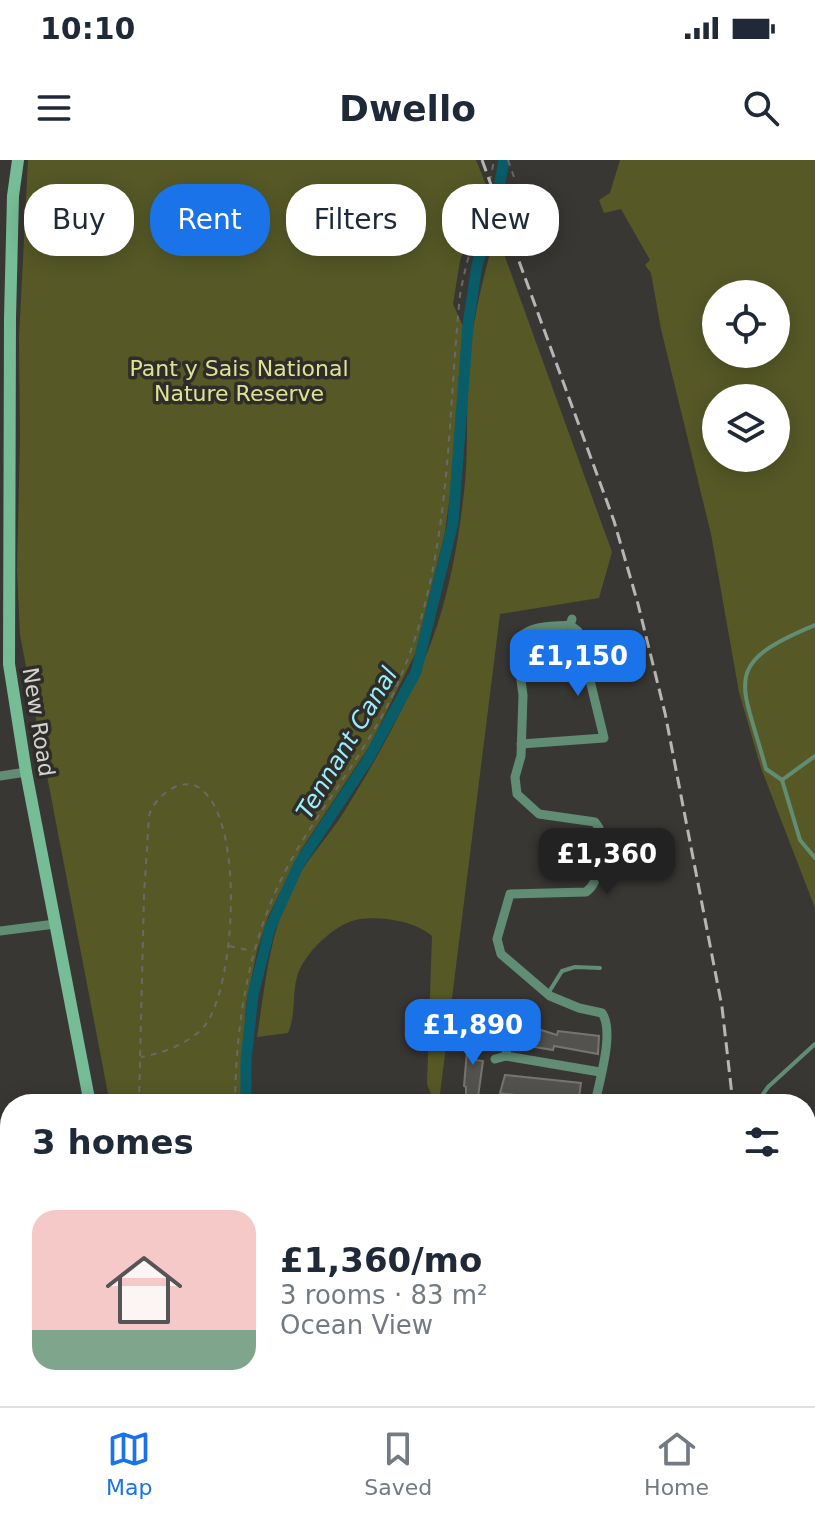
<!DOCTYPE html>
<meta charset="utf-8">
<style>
body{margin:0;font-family:"DejaVu Sans",sans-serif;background:#f6f6f7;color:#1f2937;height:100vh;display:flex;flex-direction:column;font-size:30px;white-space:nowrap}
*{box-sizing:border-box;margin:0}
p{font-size:26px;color:#747a83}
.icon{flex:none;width:44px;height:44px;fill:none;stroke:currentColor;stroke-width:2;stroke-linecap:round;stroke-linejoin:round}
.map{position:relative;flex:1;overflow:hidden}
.panel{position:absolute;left:0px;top:934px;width:816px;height:312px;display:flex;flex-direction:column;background:#fff;border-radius:32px 32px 0 0;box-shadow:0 4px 20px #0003}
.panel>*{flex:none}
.top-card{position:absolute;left:24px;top:24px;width:768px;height:72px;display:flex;gap:16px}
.tools{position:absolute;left:702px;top:120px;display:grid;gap:16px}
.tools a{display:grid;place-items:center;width:88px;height:88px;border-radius:50%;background:#fff;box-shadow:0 4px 20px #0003;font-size:40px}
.price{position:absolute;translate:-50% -68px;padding:0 18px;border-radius:16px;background:#1a73e8;color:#fff;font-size:26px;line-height:52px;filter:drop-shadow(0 2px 4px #0008)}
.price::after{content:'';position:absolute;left:50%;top:48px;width:24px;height:18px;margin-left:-12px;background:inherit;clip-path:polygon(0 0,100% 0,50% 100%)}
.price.active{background:#222;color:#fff}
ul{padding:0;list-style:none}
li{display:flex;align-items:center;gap:24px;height:200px;padding:0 32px}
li+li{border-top:2px solid #e0e1e3}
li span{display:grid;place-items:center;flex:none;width:224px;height:160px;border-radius:24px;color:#555}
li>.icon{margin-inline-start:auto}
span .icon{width:96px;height:96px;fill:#fffc;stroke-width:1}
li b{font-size:34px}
h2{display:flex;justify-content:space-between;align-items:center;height:96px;padding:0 32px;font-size:34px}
.pill{padding:0 28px;border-radius:32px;background:#fff;box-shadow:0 4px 20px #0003;font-size:28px;line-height:72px}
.pill.active{background:#1a73e8;color:#fff}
.status{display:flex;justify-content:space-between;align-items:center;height:56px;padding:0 40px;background:#fff;direction:ltr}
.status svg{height:22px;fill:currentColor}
header{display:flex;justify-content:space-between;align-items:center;height:104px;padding:0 32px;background:#fff;font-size:36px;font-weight:600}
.tab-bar{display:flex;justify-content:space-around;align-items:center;height:112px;border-top:2px solid #e0e1e3;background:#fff;font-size:22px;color:#747a83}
.tab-bar a{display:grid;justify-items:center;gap:4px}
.tab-bar .active{color:#1a73e8}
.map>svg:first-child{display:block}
.commercial{fill:#4b3c2f}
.green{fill:#565926;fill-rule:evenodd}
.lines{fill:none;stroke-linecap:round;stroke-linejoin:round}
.canal{stroke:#085d68;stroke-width:11}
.building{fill:#54524e;stroke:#777571;stroke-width:2}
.path{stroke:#6b6966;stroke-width:2;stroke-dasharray:6 6;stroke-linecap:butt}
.lane{stroke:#618d75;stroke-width:4}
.street{stroke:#618d75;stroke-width:9}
.secondary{stroke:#76bc96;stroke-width:12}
.rail{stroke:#b7b6b4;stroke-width:3;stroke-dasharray:12 6;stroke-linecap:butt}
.labels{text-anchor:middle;stroke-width:7;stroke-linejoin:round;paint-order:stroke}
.park-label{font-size:22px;fill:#dee392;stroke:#2f2d2a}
.street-label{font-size:22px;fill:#d4d3d1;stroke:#2f2d2a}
.water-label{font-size:24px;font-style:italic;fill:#9beefc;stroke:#2f2d2a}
</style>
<div class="status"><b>10:10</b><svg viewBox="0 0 49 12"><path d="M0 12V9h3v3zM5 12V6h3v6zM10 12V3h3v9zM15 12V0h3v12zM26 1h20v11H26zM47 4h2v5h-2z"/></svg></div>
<header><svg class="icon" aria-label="menu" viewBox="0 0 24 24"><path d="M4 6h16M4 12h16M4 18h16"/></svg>Dwello<svg class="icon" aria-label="search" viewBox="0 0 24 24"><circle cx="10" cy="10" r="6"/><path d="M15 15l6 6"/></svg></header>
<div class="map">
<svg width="815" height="1246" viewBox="0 0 815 1246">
<rect width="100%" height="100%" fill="#393734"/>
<polygon class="commercial" points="815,1060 815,1202 806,1202 806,1061"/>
<g class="green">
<polygon points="28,0 476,0 487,27 460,101 453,144 463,166 454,305 445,372 415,494 370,585 301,690 268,757 257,791 246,844 242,944 110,944 20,475 17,410 20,279 19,179"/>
<path d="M620,0H815V748L761,608L739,532L711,374L661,169L651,113L645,105L650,100L621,49L604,53L599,40L610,33ZM716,134H776V194H716ZM716,238H776V298H716Z"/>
<path d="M496,72L612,392L599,438L500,454L439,942L432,937L427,924L432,776C416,761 381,756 360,759C336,762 303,794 297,817C292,835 296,855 288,873L257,877C265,827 269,776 291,730C303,703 326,680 342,655C379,596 415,531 437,466C452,420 460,371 465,323C469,279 465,234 470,190C475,150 485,110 496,72Z"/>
</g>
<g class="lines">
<g class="canal">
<polyline points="246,944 246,900 253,835 270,768 299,704 367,601 416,512 453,363 468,165 477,105 495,50 504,0"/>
<polyline points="268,1246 269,1236"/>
</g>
</g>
<g class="building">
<polygon points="488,859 512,861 557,875 558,871 599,876 598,894 554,886 553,890 522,885 523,878 512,875 513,872 497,870 496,876 487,875"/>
<polygon points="469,867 481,868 476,900 483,901 477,944 466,944 466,927 464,926"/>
<polygon points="505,915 581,923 578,944 500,933"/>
<polygon points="358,1236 390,1236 390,1237 365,1246 351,1246 349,1240"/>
</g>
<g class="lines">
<g class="path">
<polyline points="508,0 514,17"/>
<polyline points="229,786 253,791"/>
<path d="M139,944L144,736L149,656C154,637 182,614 201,629C245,663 235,823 206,864C193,882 162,894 141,897"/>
<path d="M235,944C236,854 251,767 298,688C334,629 378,575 403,511C452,391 447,261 460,135C468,88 486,46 494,0"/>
<polyline points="282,1246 282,1236"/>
</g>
<g class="lane">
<path d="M815,465C718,505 743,522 766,609L782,620L800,680L815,698"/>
<polyline points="782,620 815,596"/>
<polyline points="549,832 562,811 575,807 600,808"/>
<polyline points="756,944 768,927 815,884"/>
<polyline points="806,1232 815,1232"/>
<polyline points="306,1246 308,1236"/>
<polyline points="557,1246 562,1236"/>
<polyline points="635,1246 642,1236"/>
<polyline points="660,1246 666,1236"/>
<polyline points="774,1246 785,1236"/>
</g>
<g class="street">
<path d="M570,465C552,467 525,464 516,483L523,535L521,596L515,617L517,634L539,654L595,662L599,668C600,687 603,720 586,732L510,734L497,779L501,794L550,836L579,848L602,853C615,872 599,921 595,944"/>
<polyline points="521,584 604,578 578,471 570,465 572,459"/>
<polyline points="0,616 26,612"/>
<polyline points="0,771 55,764"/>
<polyline points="506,896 507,883"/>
<polyline points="495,899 506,896 600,912"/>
<polyline points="0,1245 95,1246"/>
<polyline points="196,1246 207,1242 213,1236"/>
</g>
<g class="secondary">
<polyline points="18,0 13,36 10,158 9,504 26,612 90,944"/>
<polyline points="806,1044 815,1042"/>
</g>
<g class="rail">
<polyline points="482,0 614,361 638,444 665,553 722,847 733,944"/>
<polyline points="699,1246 703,1236"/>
</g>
</g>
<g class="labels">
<g class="park-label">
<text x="239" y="216">Pant y Sais National<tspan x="239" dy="25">Nature Reserve</tspan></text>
</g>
<g class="street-label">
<text transform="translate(39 562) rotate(81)" y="8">New Road</text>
</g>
<g class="water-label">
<text transform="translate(347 583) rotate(-59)" y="8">Tennant Canal</text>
</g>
</g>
</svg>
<div class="tools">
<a><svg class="icon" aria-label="locate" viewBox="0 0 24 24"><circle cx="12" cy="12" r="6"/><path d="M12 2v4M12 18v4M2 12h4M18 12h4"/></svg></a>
<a><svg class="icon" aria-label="layers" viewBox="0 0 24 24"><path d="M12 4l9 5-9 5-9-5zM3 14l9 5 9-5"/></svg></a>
</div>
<b class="price" style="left:578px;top:538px">£1,150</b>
<b class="price active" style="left:607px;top:736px">£1,360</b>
<b class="price" style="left:473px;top:907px">£1,890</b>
<div class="top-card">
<a class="pill">Buy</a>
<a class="pill active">Rent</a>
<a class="pill">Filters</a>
<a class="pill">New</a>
</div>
<section class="panel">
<h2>3 homes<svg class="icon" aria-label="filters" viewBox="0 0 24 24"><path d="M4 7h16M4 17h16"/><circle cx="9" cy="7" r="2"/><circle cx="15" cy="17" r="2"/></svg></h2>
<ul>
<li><span style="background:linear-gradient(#f6c9c9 75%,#7fa58c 0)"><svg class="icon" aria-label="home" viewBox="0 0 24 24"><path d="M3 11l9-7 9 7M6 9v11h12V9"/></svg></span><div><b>£1,360/mo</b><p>3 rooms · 83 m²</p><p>Ocean View</p></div></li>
</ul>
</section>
</div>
<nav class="tab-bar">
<a class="active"><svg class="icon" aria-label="map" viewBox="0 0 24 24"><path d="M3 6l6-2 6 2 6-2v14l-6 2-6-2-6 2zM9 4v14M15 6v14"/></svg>Map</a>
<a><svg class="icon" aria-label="saved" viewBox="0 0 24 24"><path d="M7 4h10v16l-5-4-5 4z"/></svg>Saved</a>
<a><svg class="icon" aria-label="home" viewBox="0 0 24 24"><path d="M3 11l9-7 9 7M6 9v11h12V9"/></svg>Home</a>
</nav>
